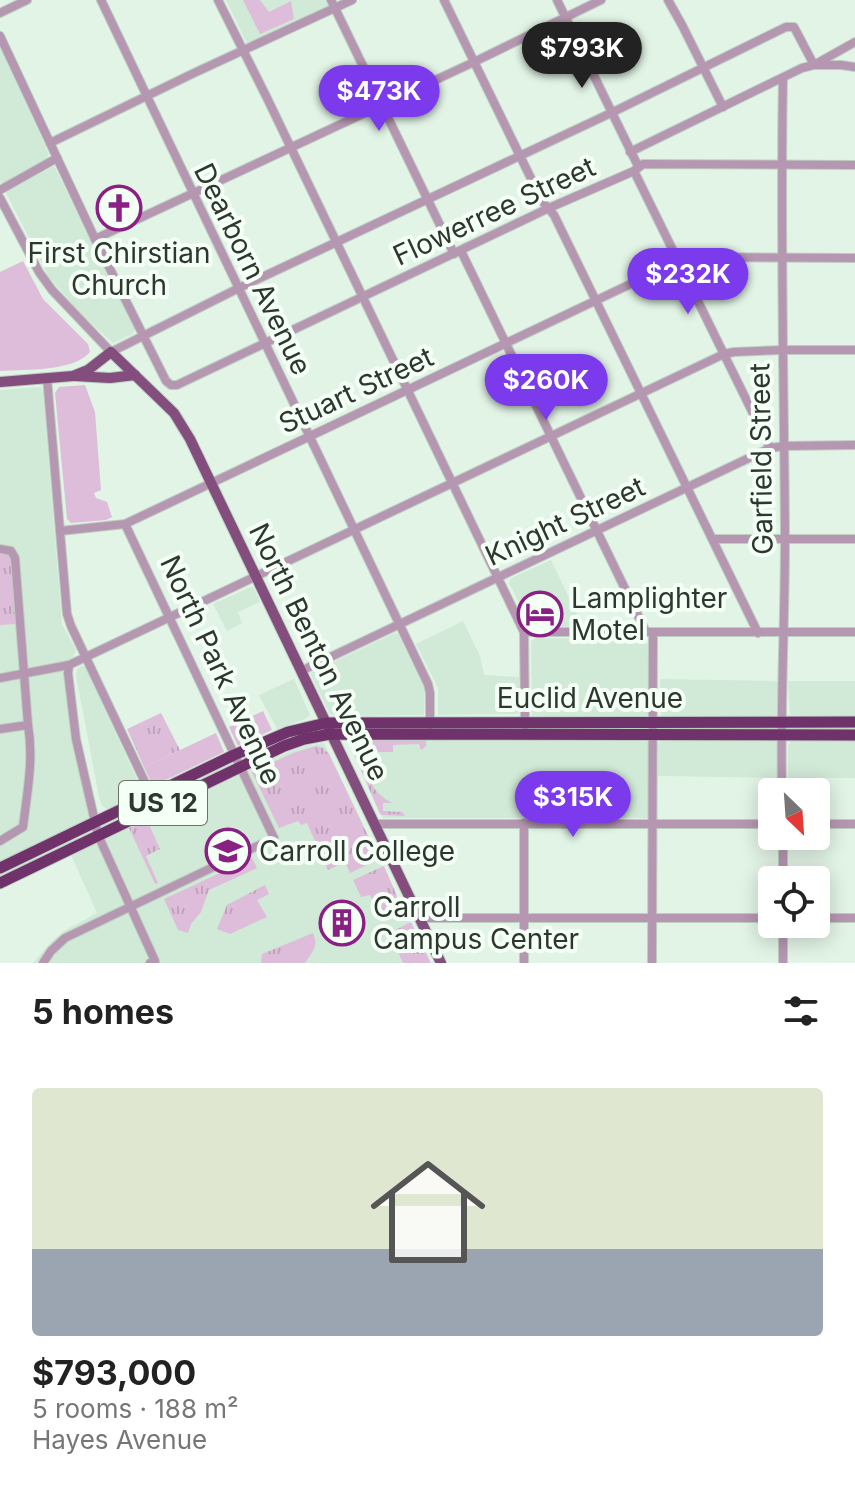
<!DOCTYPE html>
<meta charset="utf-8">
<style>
body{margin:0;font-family:Inter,sans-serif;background:#f2f2f2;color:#222;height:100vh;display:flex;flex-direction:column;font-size:30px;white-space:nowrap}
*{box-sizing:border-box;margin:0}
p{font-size:26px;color:#767676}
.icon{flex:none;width:44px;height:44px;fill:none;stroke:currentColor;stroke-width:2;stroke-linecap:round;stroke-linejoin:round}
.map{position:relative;height:963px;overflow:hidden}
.sheet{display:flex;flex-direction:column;background:#fff;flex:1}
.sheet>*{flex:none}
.needle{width:52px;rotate:155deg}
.fabs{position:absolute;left:758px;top:778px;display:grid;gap:16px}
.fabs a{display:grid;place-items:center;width:72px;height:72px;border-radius:8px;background:#fff;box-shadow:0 4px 20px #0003;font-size:40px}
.price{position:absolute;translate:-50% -68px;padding:0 18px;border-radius:28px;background:#7c3aed;color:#fff;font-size:26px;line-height:52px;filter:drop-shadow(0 2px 4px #0008)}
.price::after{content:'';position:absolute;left:50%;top:48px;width:24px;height:18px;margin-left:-12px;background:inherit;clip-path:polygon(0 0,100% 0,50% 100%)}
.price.on{background:#222;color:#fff}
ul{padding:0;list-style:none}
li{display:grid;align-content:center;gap:16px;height:424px;padding:0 32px}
li span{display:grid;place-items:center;height:248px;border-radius:8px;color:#555}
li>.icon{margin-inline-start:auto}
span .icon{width:144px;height:144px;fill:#fffc;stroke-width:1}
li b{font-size:34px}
h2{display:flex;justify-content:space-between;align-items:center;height:96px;padding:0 32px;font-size:34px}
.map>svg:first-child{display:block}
.built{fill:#d1e9d7}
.grass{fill:url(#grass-tufts)}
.green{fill:#ddbdd9}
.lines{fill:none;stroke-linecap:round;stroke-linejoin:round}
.minor-casing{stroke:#becec2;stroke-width:10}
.major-casing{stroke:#becec2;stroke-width:12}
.highway-casing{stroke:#becec2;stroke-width:13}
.minor{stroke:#b697b1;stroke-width:8}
.major{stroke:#834d7d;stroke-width:10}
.highway{stroke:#6f326a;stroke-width:11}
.labels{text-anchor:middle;stroke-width:8;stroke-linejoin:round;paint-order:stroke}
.shield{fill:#f4fff6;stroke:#6a726b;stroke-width:2}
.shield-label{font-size:26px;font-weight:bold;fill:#2f3630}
.street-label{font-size:28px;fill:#2f3630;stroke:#f4fff6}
.poi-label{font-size:28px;fill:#2f3630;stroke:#f4fff6;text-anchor:start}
</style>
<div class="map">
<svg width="855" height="963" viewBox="0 0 855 963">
<defs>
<pattern id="grass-tufts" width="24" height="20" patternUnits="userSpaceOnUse" patternTransform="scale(2)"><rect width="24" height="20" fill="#ddbdd9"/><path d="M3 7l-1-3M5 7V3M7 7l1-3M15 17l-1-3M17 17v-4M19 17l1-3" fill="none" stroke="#bea3bb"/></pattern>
</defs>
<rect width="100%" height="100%" fill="#e2f4e6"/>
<g class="built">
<polygon points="226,0 327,0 330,6 247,44"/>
<polygon points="0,47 49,154 45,161 2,184 0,181"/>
<polygon points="54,166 135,329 133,334 113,343 79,312 49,277 6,193 7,191"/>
<polygon points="41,387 43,392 62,624 76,650 66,674 72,735 89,815 88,820 0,862 0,390"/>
<polygon points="551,560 583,627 531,627 509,583 511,578"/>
<polygon points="251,587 254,589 260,602 238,612 242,623 227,631 213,604"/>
<polygon points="463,621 480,656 484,675 519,677 519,714 438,715 438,688 416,644"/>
<polygon points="395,633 398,634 425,689 424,715 337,716 330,714 310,673"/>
<polygon points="536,638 645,639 649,647 649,714 646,716 532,716 531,641"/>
<polygon points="82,666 85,667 140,786 139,796 108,809 102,806 99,797 76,675 77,669"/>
<polygon points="294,679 310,715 305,719 277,729 259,695"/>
<polygon points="660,679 779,681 779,714 772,716 661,716"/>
<polygon points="788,681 855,681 855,716 790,715"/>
<polygon points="365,740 647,741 649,744 649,818 383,818 353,752 355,744"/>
<polygon points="662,740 775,741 779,743 779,778 658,776 658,743"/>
<polygon points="791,741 855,741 855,778 788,778 788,746"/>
<polygon points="324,743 429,963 33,963 51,942 64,931 97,913 71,855 284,754 306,746"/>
</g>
<g class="grass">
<polygon points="0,551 6,552 12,558 16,624 0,625"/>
<polygon points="161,713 180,750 144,767 127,729"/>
<path d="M365,740H426V746L421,750L419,744L393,745V752H375L372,754C368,780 369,790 392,803H383V811L402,812L405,816L382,815L380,814L353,752L355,744Z"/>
<polygon points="316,746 323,748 329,754 379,859 350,873 345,862 328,870 307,823 301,825 298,821 279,828 252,772 293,753"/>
<polygon points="147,820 160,849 146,856 158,883 155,884 129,828"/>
<polygon points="252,858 257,868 209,890 201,912 191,924 188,933 178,930 164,899"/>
<polygon points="384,866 397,896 389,919 382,920 370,895 361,897 353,880"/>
<polygon points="265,885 269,894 257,900 267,917 230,934 217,929 227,905"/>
<polygon points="411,922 431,963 403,963 389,933"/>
<path d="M313,933C319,945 312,953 305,963H261L262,954Z"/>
</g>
<g class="green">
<polygon points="243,0 260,0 269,12 291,1 294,19 260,34"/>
<path d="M23,261L43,299L88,344L90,352C73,372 26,369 0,371V272Z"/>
<polygon points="85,385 95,412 101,490 94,493 96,498 107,502 112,517 106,520 71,523 67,519 55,393 59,387"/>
<polygon points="263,711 272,730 238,746 229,727"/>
<polygon points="216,733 224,752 153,786 144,767"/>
</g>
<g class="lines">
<g class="minor-casing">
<g id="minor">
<polyline points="101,0 428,684 430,693 430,725"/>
<polyline points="218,0 267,98 524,632 525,725"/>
<polyline points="331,0 454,254"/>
<polyline points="444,0 542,201 554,215 758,633"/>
<polyline points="557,0 638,166"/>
<polyline points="668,0 682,25 723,107"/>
<polyline points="0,13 27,0"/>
<polyline points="0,36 95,239 166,381 171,385 177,385 549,208 634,171 643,164 855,165"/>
<polyline points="50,143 194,73 352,0"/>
<polyline points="630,152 802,68 814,65 855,42"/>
<polyline points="634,171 770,448"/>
<polyline points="0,190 57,158"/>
<polyline points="0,198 39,272 52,290 111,352 239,288 611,113 786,27 794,27 814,65 841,65 855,67"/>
<polyline points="95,239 474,62 601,0"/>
<polyline points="461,251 646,632"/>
<polyline points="47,378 67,614 71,626 151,795"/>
<polyline points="60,531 125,524 679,261 689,257 855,258"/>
<polyline points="713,539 855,539"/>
<polyline points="0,549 11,551 15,558 28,725 0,729"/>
<polyline points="524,632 855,632"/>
<polyline points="69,665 68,673 76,739 98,835 155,961 150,963"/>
<polyline points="301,671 770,448 785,446 855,445"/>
<polyline points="0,678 69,665 724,354 734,352 782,350 855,350"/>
<path d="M782,792C780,707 785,623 785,538C784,384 780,231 783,78"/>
<polyline points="524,823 524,963"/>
<polyline points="374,824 772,824"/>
<polyline points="816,824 855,824"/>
<path d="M0,841L23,827C27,793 34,759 28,725"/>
<polyline points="783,880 783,836"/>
<polyline points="419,918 772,918"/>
<polyline points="816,918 855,918"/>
<polyline points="43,963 51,951 65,938 274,838 125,524"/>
<polyline points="652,963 653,632"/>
<polyline points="783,963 783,924"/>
</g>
</g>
<g class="major-casing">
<g id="major">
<polyline points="75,376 110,378 135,375"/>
<polyline points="0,382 73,376 88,370 111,352 174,413 190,439 441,963"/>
</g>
</g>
<g class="highway-casing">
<g id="highway">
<polyline points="0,868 234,755 288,732 326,723 855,722"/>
<polyline points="0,883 284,746 304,739 330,734 855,735"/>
</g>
</g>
<use href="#minor" class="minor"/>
<use href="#major" class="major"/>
<use href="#highway" class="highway"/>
</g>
<defs>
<g id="church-ring" transform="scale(2.3)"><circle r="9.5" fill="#f4fff6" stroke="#8b2084" stroke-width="1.5"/><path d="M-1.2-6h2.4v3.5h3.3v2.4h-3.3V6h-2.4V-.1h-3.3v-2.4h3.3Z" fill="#8b2084"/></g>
<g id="hotel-ring" transform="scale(2.3)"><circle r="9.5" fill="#f4fff6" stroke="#8b2084" stroke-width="1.5"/><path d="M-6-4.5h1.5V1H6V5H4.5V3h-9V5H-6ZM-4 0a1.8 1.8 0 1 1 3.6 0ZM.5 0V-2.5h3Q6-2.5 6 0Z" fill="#8b2084"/></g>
<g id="university-ring" transform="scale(2.3)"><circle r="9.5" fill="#f4fff6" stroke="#8b2084" stroke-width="1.5"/><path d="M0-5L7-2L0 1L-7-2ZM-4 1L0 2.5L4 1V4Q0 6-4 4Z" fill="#8b2084"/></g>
<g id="building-ring" transform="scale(2.3)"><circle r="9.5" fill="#f4fff6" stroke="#8b2084" stroke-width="1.5"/><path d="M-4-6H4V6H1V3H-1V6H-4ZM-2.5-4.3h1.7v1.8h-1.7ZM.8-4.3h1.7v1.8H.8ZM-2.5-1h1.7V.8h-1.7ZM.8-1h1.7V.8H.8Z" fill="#8b2084"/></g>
</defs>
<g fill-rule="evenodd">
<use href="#church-ring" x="119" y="208"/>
<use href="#hotel-ring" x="540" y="614"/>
<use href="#university-ring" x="228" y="851"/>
<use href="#building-ring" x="342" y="923"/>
</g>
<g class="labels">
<rect class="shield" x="119" y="781" width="88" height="44" rx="6"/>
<g class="shield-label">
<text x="163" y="812">US 12</text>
</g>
<g class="street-label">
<text transform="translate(494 211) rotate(-25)" y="10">Flowerree Street</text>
<text transform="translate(253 269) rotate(64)" y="10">Dearborn Avenue</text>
<text transform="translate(356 390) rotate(-25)" y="10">Stuart Street</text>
<text transform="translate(761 459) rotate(-91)" y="10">Garfield Street</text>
<text transform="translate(565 521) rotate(-25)" y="10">Knight Street</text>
<text transform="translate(319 652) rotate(64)" y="10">North Benton Avenue</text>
<text transform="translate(221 670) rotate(65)" y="10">North Park Avenue</text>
<text x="590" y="708">Euclid Avenue</text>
</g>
<g class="poi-label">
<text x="119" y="263" text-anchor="middle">First Chirstian<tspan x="119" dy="32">Church</tspan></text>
<text x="571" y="608">Lamplighter<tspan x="571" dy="32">Motel</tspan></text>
<text x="259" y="861">Carroll College</text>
<text x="373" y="917">Carroll<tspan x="373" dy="32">Campus Center</tspan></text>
</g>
</g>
</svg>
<div class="fabs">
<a><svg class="needle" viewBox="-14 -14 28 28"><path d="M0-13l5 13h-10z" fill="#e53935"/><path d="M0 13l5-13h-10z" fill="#767676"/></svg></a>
<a><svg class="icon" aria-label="locate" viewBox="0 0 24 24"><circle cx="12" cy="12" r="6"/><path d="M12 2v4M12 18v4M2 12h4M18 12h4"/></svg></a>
</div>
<b class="price on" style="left:582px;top:90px">$793K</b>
<b class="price" style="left:379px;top:133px">$473K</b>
<b class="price" style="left:688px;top:316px">$232K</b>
<b class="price" style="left:546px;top:422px">$260K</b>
<b class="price" style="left:573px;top:839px">$315K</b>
</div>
<section class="sheet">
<h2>5 homes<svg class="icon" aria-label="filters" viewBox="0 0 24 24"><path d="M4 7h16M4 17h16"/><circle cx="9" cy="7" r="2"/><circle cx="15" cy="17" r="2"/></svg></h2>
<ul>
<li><span style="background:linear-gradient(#dfe7d0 65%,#9aa5b1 0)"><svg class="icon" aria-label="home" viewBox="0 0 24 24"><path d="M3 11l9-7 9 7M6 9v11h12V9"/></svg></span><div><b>$793,000</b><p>5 rooms · 188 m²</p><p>Hayes Avenue</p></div></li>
</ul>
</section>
